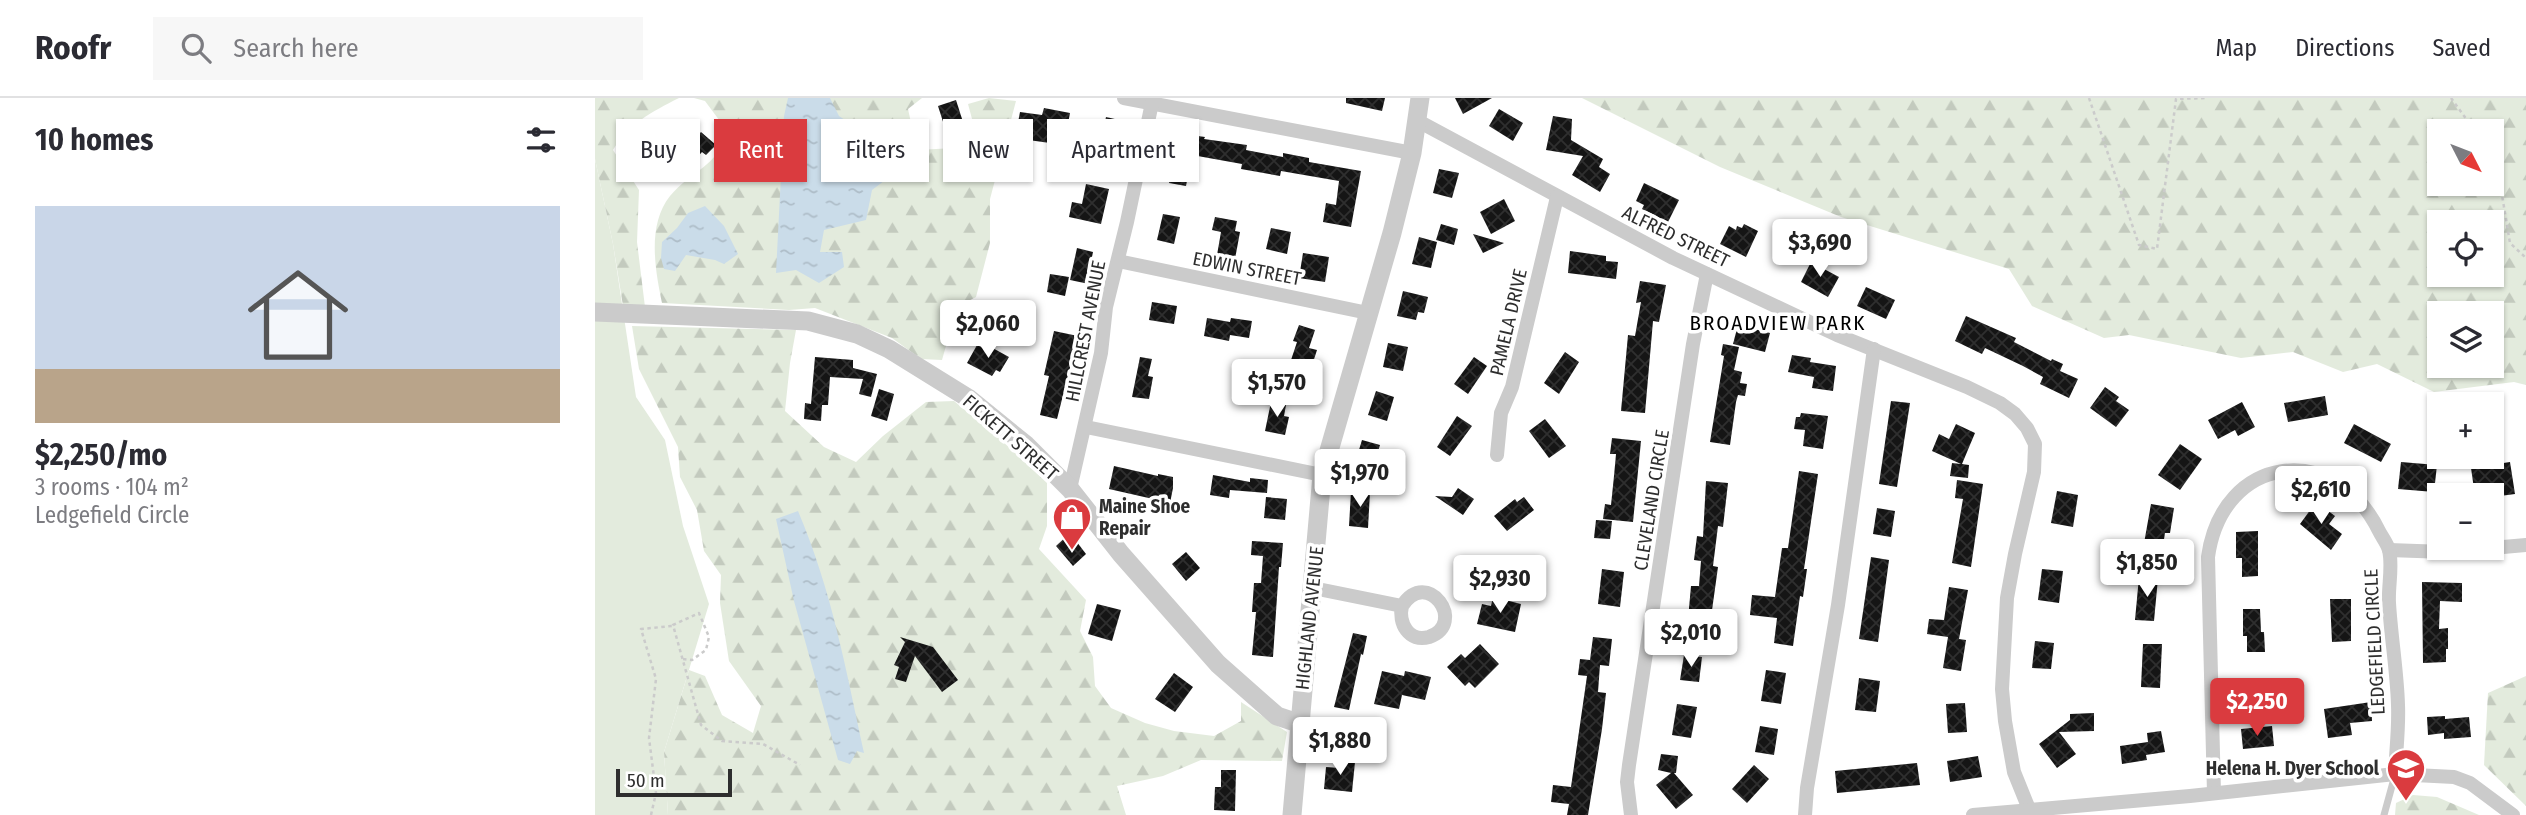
<!DOCTYPE html>
<meta charset="utf-8">
<style>
body{margin:0;font-family:"Fira Sans Condensed",sans-serif;background:#f7f7f7;color:#2b2b33;height:100vh;display:flex;flex-direction:column;font-size:26px;white-space:nowrap}
*{box-sizing:border-box;margin:0}
p{font-size:23px;color:#7c7c81}
.icon{flex:none;width:38px;height:38px;fill:none;stroke:currentColor;stroke-width:2;stroke-linecap:round;stroke-linejoin:round}
.map{position:relative;flex:1;overflow:hidden}
.sheet{display:flex;flex-direction:column;background:#fff;width:595px}
.sheet>*{flex:none}
.guide{position:absolute;left:21px;top:21px;width:665px;height:63px;display:flex;gap:14px}
.needle{width:46px;rotate:132deg}
.tools{position:absolute;left:1832px;top:21px;display:grid;gap:14px}
.tools a{display:grid;place-items:center;width:77px;height:77px;border-radius:0px;background:#fff;box-shadow:0 2px 5px #0004;font-size:35px}
.scale{position:absolute;left:21px;bottom:18px;width:116px;box-sizing:border-box;padding-left:7px;border:4px solid #2e2e2e;border-top:0;font-size:19px;line-height:24px;white-space:nowrap;color:#2e2e2e;-webkit-text-stroke:5px #fff;paint-order:stroke}
.price{position:absolute;translate:-50% -60px;padding:0 16px;border-radius:7px;background:#fff;color:#222;font-size:23px;line-height:46px;filter:drop-shadow(0 2px 4px #0008)}
.price::after{content:'';position:absolute;left:50%;top:42px;width:21px;height:16px;margin-left:-10px;background:inherit;clip-path:polygon(0 0,100% 0,50% 100%)}
.price.active{background:#da3b3f;color:#fff}
ul{padding:0;list-style:none}
li{display:grid;align-content:center;gap:14px;height:371px;padding:0 35px}
li+li{border-top:2px solid #e1e1e2}
li span{display:grid;place-items:center;height:217px;border-radius:0px;color:#555}
li>.icon{margin-inline-start:auto}
span .icon{width:126px;height:126px;fill:#fffc;stroke-width:1}
li b{font-size:30px}
h2{display:flex;justify-content:space-between;align-items:center;height:84px;padding:0 35px;font-size:30px}
.tag{padding:0 24px;border-radius:0px;background:#fff;box-shadow:0 2px 5px #0004;font-size:24px;line-height:63px}
.tag.active{background:#da3b3f;color:#fff}
header{display:flex;align-items:center;gap:42px;box-sizing:border-box;height:98px;padding:0 35px;background:#fff;border-bottom:2px solid #e1e1e2}
header strong{font-size:33px}
nav{display:flex;gap:38px;margin-inline-start:auto;font-size:24px}
.search{width:490px;height:63px;background:#f7f7f7;display:flex;align-items:center;gap:18px;box-sizing:border-box;padding:0 24px;border-radius:0px;color:#7c7c81;font-size:26px}
main{display:flex;flex:1;min-height:0}
.map>svg:first-child{display:block}
.grass{fill:#e3ebdd}
.forest{fill:url(#forest-firs);fill-rule:evenodd}
.water{fill:url(#water-ripples)}
.building{fill:url(#building-cross-hatch)}
.lines{fill:none;stroke-linecap:round;stroke-linejoin:round}
.path{stroke:#cbcbcb;stroke-width:2.5;stroke-dasharray:3.5 3.5;stroke-linecap:butt}
.service{stroke:#cbcbcb;stroke-width:7}
.minor{stroke:#cbcbcb;stroke-width:14}
.tertiary{stroke:#cbcbcb;stroke-width:19}
.labels{text-anchor:middle;stroke-width:7;stroke-linejoin:round;paint-order:stroke}
.street-label{font-size:19px;fill:#2e2e2e;stroke:#fff}
.poi-label{font-size:19px;font-weight:bold;fill:#2e2e2e;stroke:#fff;text-anchor:start}
.neighbourhood-label{font-size:21px;letter-spacing:2px;fill:#000;stroke:#fff}
</style>
<header>
<strong>Roofr</strong>
<div class="search"><svg class="icon" aria-label="search" viewBox="0 0 24 24"><circle cx="10" cy="10" r="6"/><path d="M15 15l6 6"/></svg>Search here</div>
<nav><a>Map</a><a>Directions</a><a>Saved</a></nav>
</header>
<main>
<section class="sheet">
<h2>10 homes<svg class="icon" aria-label="filters" viewBox="0 0 24 24"><path d="M4 7h16M4 17h16"/><circle cx="9" cy="7" r="2"/><circle cx="15" cy="17" r="2"/></svg></h2>
<ul>
<li><span style="background:linear-gradient(#c9d6e8 75%,#b9a48a 0)"><svg class="icon" aria-label="home" viewBox="0 0 24 24"><path d="M3 11l9-7 9 7M6 9v11h12V9"/></svg></span><div><b>$2,250/mo</b><p>3 rooms · 104 m²</p><p>Ledgefield Circle</p></div></li>
</ul>
</section>
<div class="map">
<svg width="1931" height="717" viewBox="0 0 1931 717">
<defs>
<pattern id="forest-firs" width="22" height="20" patternUnits="userSpaceOnUse" patternTransform="scale(1.75)"><rect width="22" height="20" fill="#e3ebdd"/><path d="M5 1l3.5 6h-7zM16 11l3.5 6h-7z" fill="#c3cabe"/></pattern>
<pattern id="water-ripples" width="26" height="14" patternUnits="userSpaceOnUse" patternTransform="scale(1.75)"><rect width="26" height="14" fill="#cadce9"/><path d="M2 4q2-2 4 0t4 0M15 11q2-2 4 0t4 0" fill="none" stroke="#aebdc8"/></pattern>
<pattern id="building-cross-hatch" width="8" height="8" patternUnits="userSpaceOnUse" patternTransform="scale(1.75)"><rect width="8" height="8" fill="#151515"/><path d="M0 0l8 8M0 8l8-8" fill="none" stroke="#2f2f2f"/></pattern>
</defs>
<rect width="100%" height="100%" fill="#fff"/>
<polygon class="grass" points="0,61 18,146 41,299 70,342 88,428 114,506 69,654 73,717 0,717"/>
<g class="forest">
<path d="M0,0H84C56,14 34,26 18,52L44,92L42,144L50,209L28,208L18,146L0,61Z"/>
<path d="M99,0H327L313,11L322,52L360,50L380,32L373,6L394,0L421,3L395,101V145L381,199L362,209L347,262L326,261L297,240L220,210L194,212L67,205C60,171 52,127 75,98C97,72 121,70 133,34L110,3Z"/>
<path d="M987,0H1931V287L1919,284L1839,294L1782,266L1748,274L1698,254L1646,260L1534,237L1509,240L1437,208L1414,171L1246,119L1125,69ZM1897,33V86H1844V33ZM1897,124V177H1844V124ZM1844,215H1897V268H1844Z"/>
<polygon points="37,228 201,232 195,265 190,313 229,349 261,364 288,338 331,304 359,303 405,341 452,385 452,428 444,451 491,502 485,533 498,559 500,588 516,610 550,625 579,633 619,638 646,623 646,604 692,634 687,663 606,662 568,678 522,688 531,717 73,717 69,654 94,572 110,578 127,617 158,635 166,608 134,563 125,505 126,477 109,453 102,412 85,379 83,349 44,271"/>
<polygon points="1931,578 1931,708 1889,667 1893,595"/>
<polygon points="1818,697 1842,699 1884,717 1800,717 1801,705"/>
</g>
<g class="water">
<polygon points="193,0 235,0 244,18 259,28 288,21 306,44 293,80 277,92 271,122 229,132 225,154 247,154 249,169 224,185 201,172 181,175 189,18"/>
<polygon points="110,108 129,128 143,156 129,166 120,162 91,157 80,173 69,171 66,160 67,144 82,130 93,115"/>
<path d="M203,413C237,493 251,572 269,655L262,653L255,666L243,662L199,503L181,421Z"/>
</g>
<g class="building">
<polygon points="751,0 790,0 787,13 751,5"/>
<polygon points="860,0 897,0 868,16"/>
<polygon points="361,2 368,24 350,30 343,8"/>
<polygon points="449,10 475,15 469,47 420,40 425,14 447,17"/>
<polygon points="904,11 928,25 918,43 894,28"/>
<polygon points="958,18 977,21 976,42 1008,61 1004,69 1015,76 1005,94 977,77 988,58 951,52"/>
<polygon points="511,19 533,24 527,50 520,48 516,65 501,62"/>
<polygon points="585,32 597,33 596,37 610,39 609,41 652,47 651,52 688,59 688,55 714,60 714,64 766,73 756,129 728,124 731,105 741,107 744,83 686,73 685,78 646,71 647,66 597,57 591,88 574,85"/>
<polygon points="106,34 121,47 111,57 107,54 95,67 78,51 92,35 99,41"/>
<polygon points="56,37 63,57 35,67 28,47"/>
<polygon points="844,71 864,75 857,100 838,95"/>
<polygon points="1049,85 1084,102 1073,124 1047,111 1049,107 1041,103"/>
<polygon points="491,86 514,91 506,126 474,119 477,104 487,106"/>
<polygon points="909,101 920,123 896,136 885,114"/>
<polygon points="568,116 585,119 579,146 562,142"/>
<polygon points="620,119 642,123 640,133 645,134 640,161 622,157 626,134 617,132"/>
<polygon points="846,126 863,131 859,147 841,142"/>
<polygon points="1149,126 1163,133 1151,159 1125,146 1134,128 1141,132 1142,128 1147,130"/>
<polygon points="676,130 696,134 692,156 671,151"/>
<polygon points="878,136 909,145 888,155"/>
<polygon points="824,139 842,144 836,170 817,166"/>
<polygon points="482,150 498,154 497,159 499,159 494,186 475,182"/>
<polygon points="975,153 1011,158 1011,163 1023,164 1021,181 973,175"/>
<polygon points="708,155 734,159 730,184 704,180"/>
<polygon points="1216,164 1244,179 1233,199 1206,184"/>
<polygon points="455,176 474,179 470,198 452,194"/>
<polygon points="1045,183 1071,187 1064,224 1058,223 1050,315 1026,313 1033,237 1040,238 1046,204 1041,205"/>
<polygon points="1271,189 1300,202 1291,221 1262,208"/>
<polygon points="808,193 833,199 829,215 823,214 821,222 802,218"/>
<polygon points="557,204 582,208 579,226 554,222"/>
<polygon points="1371,218 1421,240 1419,244 1456,263 1457,261 1468,266 1465,273 1483,281 1474,300 1445,286 1448,279 1428,268 1390,250 1387,256 1360,243"/>
<polygon points="612,220 635,224 636,220 657,223 654,240 635,237 634,243 609,238"/>
<polygon points="704,227 720,232 714,250 722,252 713,280 692,274 702,244 698,243"/>
<polygon points="1143,227 1175,235 1170,254 1138,246"/>
<polygon points="459,233 483,238 462,321 445,317 454,278 449,277"/>
<polygon points="793,245 813,249 808,273 788,269"/>
<polygon points="1128,246 1144,249 1139,272 1147,274 1145,285 1152,286 1150,298 1143,297 1141,304 1135,347 1115,344 1129,258 1126,257"/>
<polygon points="382,247 392,252 394,248 414,259 405,274 401,272 397,278 372,265"/>
<polygon points="970,254 984,264 964,296 949,285"/>
<polygon points="1197,257 1216,260 1215,264 1241,268 1238,293 1217,290 1219,279 1193,274"/>
<polygon points="220,259 258,262 258,270 282,276 276,299 264,296 268,281 235,279 233,307 227,307 226,323 209,321 210,305 216,306"/>
<polygon points="545,259 557,261 553,278 558,279 554,301 537,299"/>
<polygon points="879,259 892,268 873,296 859,286"/>
<polygon points="1510,289 1524,299 1521,303 1534,312 1521,329 1495,310"/>
<polygon points="284,291 299,296 292,323 276,318"/>
<polygon points="781,293 799,299 792,323 773,317"/>
<polygon points="1730,298 1733,317 1693,324 1689,305"/>
<polygon points="1296,303 1315,305 1302,389 1284,386"/>
<polygon points="676,304 691,307 689,318 694,319 690,337 670,333"/>
<polygon points="1647,304 1660,329 1643,338 1640,332 1623,341 1613,322"/>
<polygon points="1206,315 1233,318 1228,351 1208,348 1210,332 1199,331 1201,319 1205,319"/>
<polygon points="862,318 877,328 855,358 842,349"/>
<polygon points="950,321 971,348 954,360 934,333"/>
<polygon points="1361,326 1380,335 1367,366 1374,367 1373,380 1355,378 1357,365 1366,366 1337,353 1344,336 1354,341"/>
<polygon points="1759,326 1796,346 1786,364 1749,345"/>
<polygon points="1017,340 1046,343 1038,424 1008,421 1010,406 1016,407 1019,378 1021,356 1015,356"/>
<polygon points="767,342 785,347 778,371 760,365"/>
<polygon points="1585,346 1607,361 1585,392 1563,377"/>
<polygon points="1806,364 1842,367 1839,394 1803,391"/>
<polygon points="1915,364 1920,396 1898,399 1897,389 1879,391 1876,370"/>
<polygon points="519,368 563,378 563,376 578,379 578,390 574,410 557,406 558,401 514,391"/>
<polygon points="1204,373 1223,376 1209,471 1212,471 1208,499 1205,498 1198,548 1179,545 1182,520 1155,517 1157,497 1180,499 1187,450 1193,450"/>
<polygon points="618,377 655,384 655,380 673,382 672,395 635,392 634,400 615,397"/>
<polygon points="1362,382 1388,386 1376,469 1357,465 1368,401 1360,400"/>
<polygon points="1111,383 1133,385 1128,429 1123,428 1118,468 1123,469 1114,534 1092,532 1096,488 1104,488 1106,463 1099,462 1102,438 1108,439"/>
<polygon points="863,390 879,401 868,417 840,398 857,399"/>
<polygon points="756,393 775,394 773,430 754,428"/>
<polygon points="1462,393 1483,397 1478,429 1456,425"/>
<polygon points="671,399 692,401 690,422 669,420"/>
<polygon points="929,399 939,412 912,433 899,418 920,401 922,404"/>
<polygon points="1721,404 1740,418 1734,426 1747,436 1736,452 1705,426"/>
<polygon points="1556,406 1579,410 1575,435 1570,435 1567,454 1548,451"/>
<polygon points="1282,410 1300,413 1296,439 1278,436"/>
<polygon points="1001,422 1017,423 1015,441 999,440"/>
<polygon points="1663,433 1663,478 1647,479 1647,460 1641,460 1641,434"/>
<polygon points="475,435 491,456 478,468 461,448"/>
<polygon points="657,443 688,445 686,469 684,469 678,559 657,557 661,514 657,514 659,485 666,485 668,458 656,457"/>
<polygon points="591,454 605,470 591,483 577,466"/>
<polygon points="1276,459 1294,462 1283,544 1264,541"/>
<polygon points="1007,471 1029,474 1025,509 1003,506"/>
<polygon points="1447,471 1468,473 1464,505 1443,502"/>
<polygon points="1544,479 1563,480 1559,523 1540,522"/>
<polygon points="1827,484 1867,485 1867,504 1845,503 1844,531 1853,530 1853,551 1851,551 1851,564 1828,565"/>
<polygon points="1354,489 1373,492 1364,541 1371,542 1366,573 1348,570 1353,539 1332,536 1334,521 1349,522"/>
<polygon points="898,499 926,506 920,534 882,526 887,506 896,508"/>
<polygon points="1735,501 1756,501 1756,543 1737,544"/>
<polygon points="502,506 526,512 517,543 493,536"/>
<polygon points="1648,511 1665,511 1666,534 1669,534 1670,554 1652,554 1652,538 1648,538"/>
<polygon points="758,535 772,538 768,557 766,556 754,612 739,609"/>
<polygon points="305,539 338,549 363,582 347,594 320,558 311,584 300,581 304,569 299,567 310,544"/>
<polygon points="998,539 1017,541 1014,568 1005,567 1003,594 1011,595 1007,631 993,717 972,717 974,706 956,704 958,687 976,689 992,578 983,577 985,561 995,562"/>
<polygon points="1440,543 1459,545 1456,571 1437,570"/>
<polygon points="885,546 904,566 880,590 874,584 870,588 852,569 866,556 870,560"/>
<polygon points="1548,546 1567,546 1565,590 1546,589"/>
<polygon points="1089,557 1107,559 1104,584 1085,582"/>
<polygon points="1171,572 1191,575 1186,606 1166,603"/>
<polygon points="787,573 809,578 810,573 836,579 830,602 807,597 804,611 779,606"/>
<polygon points="579,575 598,589 580,614 560,601"/>
<polygon points="1264,580 1285,583 1281,614 1260,612"/>
<polygon points="1776,604 1777,623 1755,625 1757,637 1733,640 1729,611"/>
<polygon points="1370,605 1372,634 1353,635 1351,606"/>
<polygon points="1082,606 1102,609 1096,640 1077,637"/>
<polygon points="1499,615 1499,633 1464,634 1481,656 1462,670 1444,646 1475,622 1475,616"/>
<polygon points="1850,618 1850,621 1874,619 1876,639 1849,641 1849,635 1833,637 1832,619"/>
<polygon points="1165,628 1183,631 1179,657 1160,654"/>
<polygon points="1677,628 1679,648 1648,651 1646,631"/>
<polygon points="1566,633 1570,654 1551,657 1552,662 1527,666 1525,648 1553,644 1552,635"/>
<polygon points="1066,656 1083,658 1081,675 1079,675 1098,697 1081,711 1061,687 1076,675 1063,672"/>
<polygon points="1383,658 1387,679 1355,684 1352,663"/>
<polygon points="746,662 760,664 757,694 729,691 731,669 745,670"/>
<polygon points="1322,665 1325,687 1242,695 1240,673"/>
<polygon points="1159,667 1174,681 1152,705 1137,691"/>
<polygon points="626,672 641,672 640,713 619,712 620,689 626,689"/>
</g>
<g class="lines">
<g class="path">
<polyline points="1494,0 1544,147 1562,151 1581,1 1610,0"/>
<polyline points="1856,0 1880,33"/>
<polyline points="1897,59 1902,67 1915,145 1931,160"/>
<polyline points="88,561 97,562 111,552 114,539 104,515 78,527 106,627 127,643 168,646 205,667"/>
<polyline points="56,717 61,695 54,640 61,581 46,531 77,528"/>
</g>
<polyline class="service" points="1789,717 1800,677"/>
<g class="minor">
<polyline points="529,0 817,55"/>
<polyline points="823,23 1078,160 1242,237 1372,289 1405,305 1420,316 1432,330 1440,346 1439,374 1420,456 1412,500 1407,591 1410,623 1419,674 1434,711"/>
<polyline points="523,163 773,215"/>
<polyline points="491,329 727,377"/>
<polyline points="902,357 906,315 917,289 962,99"/>
<polyline points="475,391 506,255 511,209 532,124 558,0"/>
<polyline points="1897,450 1931,447"/>
<polyline points="1794,452 1850,454 1896,450"/>
<path d="M718,490L807,508C832,468 873,526 834,539C814,545 803,525 807,508"/>
<path d="M1619,695L1613,459C1627,357 1739,341 1784,433C1787,439 1792,445 1794,452C1798,468 1793,488 1794,505C1796,539 1802,573 1803,607C1804,630 1801,653 1800,676"/>
<polyline points="1036,717 1032,684 1034,667 1098,246 1112,176"/>
<polyline points="1210,717 1212,690 1243,507 1279,251"/>
<polyline points="1378,717 1595,698 1800,676 1859,679 1875,685 1918,717"/>
</g>
<g class="tertiary">
<polyline points="0,214 213,223 262,236 294,251 373,300 431,347 475,391 526,456 623,566 682,618 703,625"/>
<polyline points="697,717 727,377 797,135 817,55 825,0"/>
</g>
</g>
<defs>
<g id="shop-pin" transform="scale(2.0125)"><path d="M0 17L-7.5 6A9.5 9.5 0 1 1 7.5 6Z" fill="#da3b3f" stroke="#fff"/><path d="M-5-2.5h2.3a2.7 3.5 0 0 1 5.4 0H5L5.5 6h-11ZM-1.5-2.5h3a1.5 2.3 0 0 0-3 0Z" fill="#fff"/></g>
<g id="school-pin" transform="scale(2.0125)"><path d="M0 17L-7.5 6A9.5 9.5 0 1 1 7.5 6Z" fill="#da3b3f" stroke="#fff"/><path d="M0-5L7-2L0 1L-7-2ZM-4 1L0 2.5L4 1V4Q0 6-4 4Z" fill="#fff"/></g>
</defs>
<g fill-rule="evenodd">
<use href="#shop-pin" x="477" y="419"/>
<use href="#school-pin" x="1811" y="670"/>
</g>
<g class="labels">
<g class="street-label">
<text transform="translate(1081 138) rotate(26)" y="7">ALFRED STREET</text>
<text transform="translate(652 170) rotate(11)" y="7">EDWIN STREET</text>
<text transform="translate(913 224) rotate(-77)" y="7">PAMELA DRIVE</text>
<text transform="translate(490 233) rotate(-79)" y="7">HILLCREST AVENUE</text>
<text transform="translate(416 339) rotate(41)" y="7">FICKETT STREET</text>
<text transform="translate(1056 402) rotate(-81)" y="7">CLEVELAND CIRCLE</text>
<text transform="translate(714 520) rotate(-84)" y="7">HIGHLAND AVENUE</text>
<text transform="translate(1779 544) rotate(-93)" y="7">LEDGEFIELD CIRCLE</text>
</g>
<g class="poi-label">
<text x="504" y="415">Maine Shoe<tspan x="504" dy="22">Repair</tspan></text>
<text x="1784" y="677" text-anchor="end">Helena H. Dyer School</text>
</g>
<g class="neighbourhood-label">
<text x="1183" y="232">BROADVIEW PARK</text>
</g>
</g>
</svg>
<div class="tools">
<a><svg class="needle" viewBox="-14 -14 28 28"><path d="M0-13l5 13h-10z" fill="#e53935"/><path d="M0 13l5-13h-10z" fill="#7c7c81"/></svg></a>
<a><svg class="icon" aria-label="locate" viewBox="0 0 24 24"><circle cx="12" cy="12" r="6"/><path d="M12 2v4M12 18v4M2 12h4M18 12h4"/></svg></a>
<a><svg class="icon" aria-label="layers" viewBox="0 0 24 24"><path d="M12 4l9 5-9 5-9-5zM3 14l9 5 9-5"/></svg></a>
<a>+</a>
<a>−</a>
</div>
<div class="scale">50 m</div>
<b class="price" style="left:1225px;top:181px">$3,690</b>
<b class="price" style="left:393px;top:262px">$2,060</b>
<b class="price" style="left:682px;top:321px">$1,570</b>
<b class="price" style="left:765px;top:411px">$1,970</b>
<b class="price" style="left:1726px;top:428px">$2,610</b>
<b class="price" style="left:1552px;top:501px">$1,850</b>
<b class="price" style="left:905px;top:517px">$2,930</b>
<b class="price" style="left:1096px;top:571px">$2,010</b>
<b class="price active" style="left:1662px;top:640px">$2,250</b>
<b class="price" style="left:745px;top:679px">$1,880</b>
<div class="guide">
<a class="tag">Buy</a>
<a class="tag active">Rent</a>
<a class="tag">Filters</a>
<a class="tag">New</a>
<a class="tag">Apartment</a>
</div>
</div>
</main>
